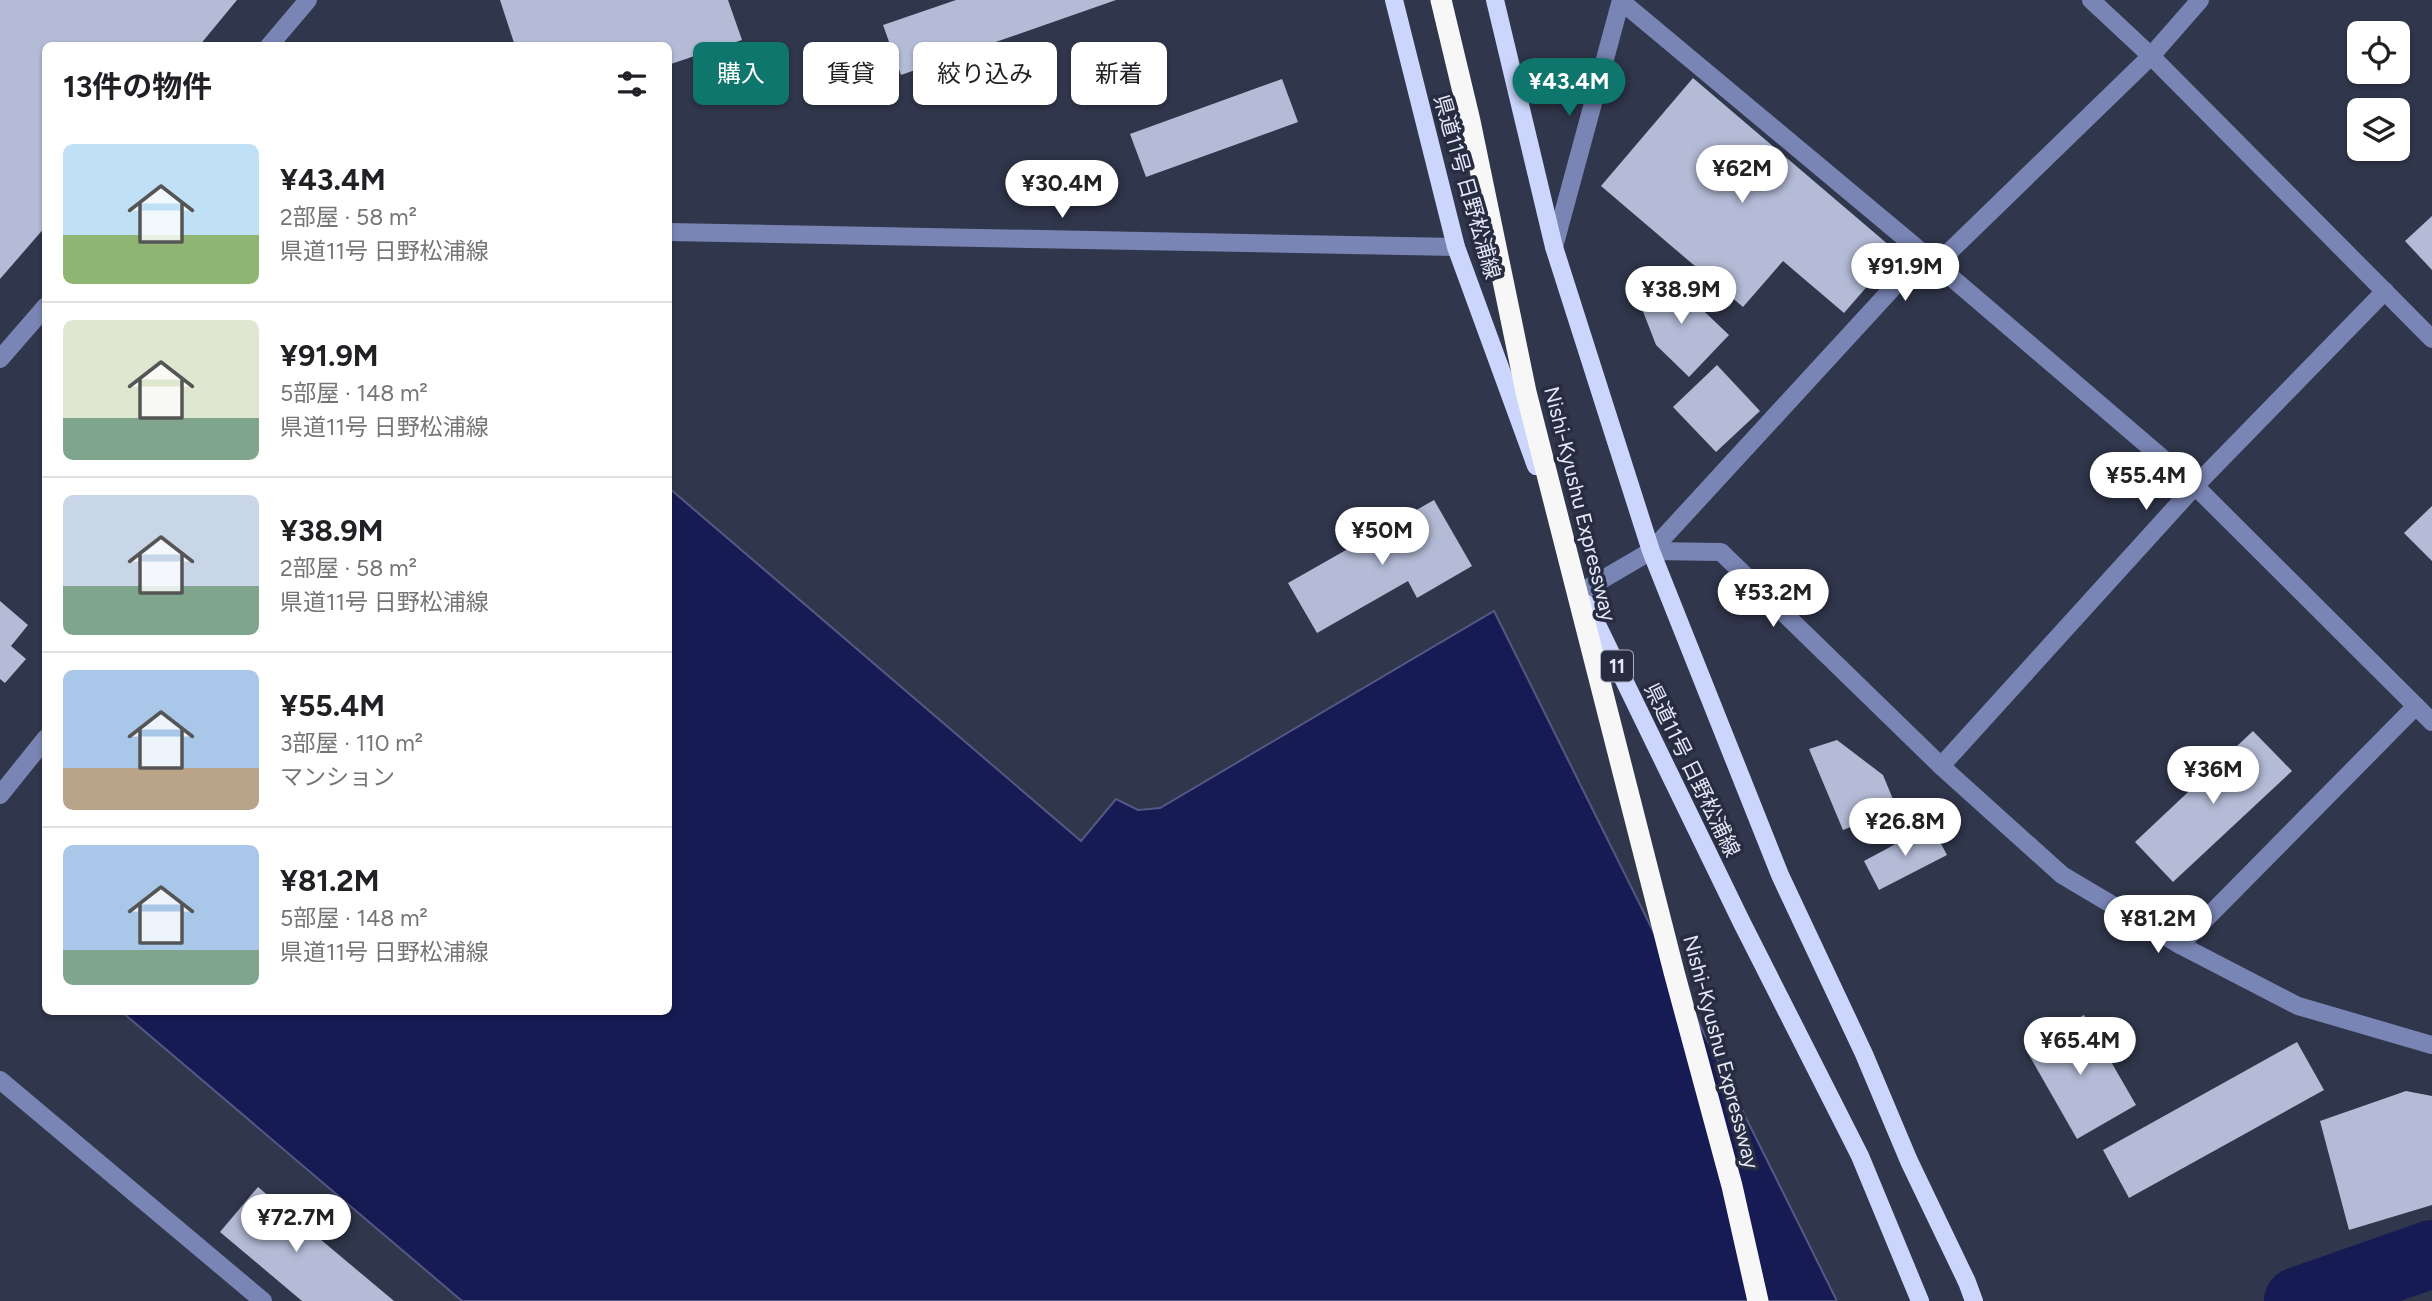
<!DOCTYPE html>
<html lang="ja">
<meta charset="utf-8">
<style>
body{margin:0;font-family:Figtree,"Noto Sans JP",sans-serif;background:#f2f2f2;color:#202124;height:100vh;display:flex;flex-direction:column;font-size:26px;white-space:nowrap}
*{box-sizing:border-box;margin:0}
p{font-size:23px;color:#757577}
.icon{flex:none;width:38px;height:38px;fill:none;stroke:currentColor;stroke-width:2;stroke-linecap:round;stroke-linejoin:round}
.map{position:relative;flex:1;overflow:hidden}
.sheet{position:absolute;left:42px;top:42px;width:630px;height:973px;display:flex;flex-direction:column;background:#fff;border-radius:10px;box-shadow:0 2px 5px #0004}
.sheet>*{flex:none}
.guide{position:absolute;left:693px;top:42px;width:665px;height:63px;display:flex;gap:14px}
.controls{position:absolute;left:2347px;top:21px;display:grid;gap:14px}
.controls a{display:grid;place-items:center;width:63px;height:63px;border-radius:10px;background:#fff;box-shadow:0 2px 5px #0004;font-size:35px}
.price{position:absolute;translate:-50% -60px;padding:0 16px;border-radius:24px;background:#fff;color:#222;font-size:23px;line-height:46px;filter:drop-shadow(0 2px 4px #0008)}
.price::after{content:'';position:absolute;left:50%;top:42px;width:21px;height:16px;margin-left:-10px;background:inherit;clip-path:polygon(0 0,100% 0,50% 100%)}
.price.on{background:#0f766e;color:#fff}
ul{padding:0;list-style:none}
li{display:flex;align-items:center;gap:21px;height:175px;padding:0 21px}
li+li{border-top:2px solid #e0e0e0}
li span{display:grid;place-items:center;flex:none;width:196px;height:140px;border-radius:10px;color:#555}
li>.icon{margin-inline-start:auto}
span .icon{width:84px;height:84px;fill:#fffc;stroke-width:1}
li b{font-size:30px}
h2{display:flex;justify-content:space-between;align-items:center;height:84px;padding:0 21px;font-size:30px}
.tag{padding:0 24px;border-radius:10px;background:#fff;box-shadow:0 2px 5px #0004;font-size:24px;line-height:63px}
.tag.on{background:#0f766e;color:#fff}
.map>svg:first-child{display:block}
.water{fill:#161b53;stroke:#545884;stroke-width:2}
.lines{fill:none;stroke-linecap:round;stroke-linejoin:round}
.river{stroke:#161b53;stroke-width:68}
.building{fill:#b3bbd6}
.minor{stroke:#7985b4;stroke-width:18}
.major{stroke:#ccd6fd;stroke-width:18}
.highway-bridge{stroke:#f7f7f7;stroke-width:21}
.labels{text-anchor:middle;stroke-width:7;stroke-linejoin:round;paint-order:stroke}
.shield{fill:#272c41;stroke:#abb0c0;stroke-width:2}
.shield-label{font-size:19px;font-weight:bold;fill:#e4e8f6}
.street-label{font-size:21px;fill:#e4e8f6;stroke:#272c41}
</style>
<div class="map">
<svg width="2432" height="1301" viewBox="0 0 2432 1301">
<rect width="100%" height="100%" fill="#30364b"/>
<polygon class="water" points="669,488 1081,841 1116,799 1138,810 1160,808 1494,611 1837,1301 462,1301 122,1012 668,1012"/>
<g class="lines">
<polyline class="river" points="2298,1301 2432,1254"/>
</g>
<g class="building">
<polygon points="0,0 237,0 199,46 46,46 46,226 0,279"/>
<polygon points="500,0 728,0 742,40 668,65 668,46 515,46"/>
<polygon points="956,0 1116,0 901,75 883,25"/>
<polygon points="1693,78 1897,252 1844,313 1783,261 1743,307 1601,186"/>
<polygon points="1282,79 1298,122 1146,177 1130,134"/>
<polygon points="2432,216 2432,270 2405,241"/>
<polygon points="1666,275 1729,335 1689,377 1656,345 1639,301"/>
<polygon points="1717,365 1760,411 1716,452 1673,407"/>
<polygon points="1434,500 1472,566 1417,598 1408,581 1317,633 1288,583"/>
<polygon points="2432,506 2432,561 2404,533"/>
<polygon points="0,601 28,625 11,646 26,659 5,683 0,679"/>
<polygon points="2253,731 2292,771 2173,882 2135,842"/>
<polygon points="1837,740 1883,775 1897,809 1843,830 1809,749"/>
<polygon points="1931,825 1947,855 1879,890 1864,861"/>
<polygon points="2084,1015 2136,1105 2077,1139 2025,1048"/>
<polygon points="2297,1042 2324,1090 2129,1198 2103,1150"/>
<polygon points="2406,1091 2432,1096 2432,1205 2349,1230 2320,1121"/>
<polygon points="258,1187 394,1301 302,1301 220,1232"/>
</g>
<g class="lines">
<g class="minor">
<polyline points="2091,0 2151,56 2432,339"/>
<polyline points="1621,1 1924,254 2195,486 2432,722"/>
<polyline points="269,46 308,0"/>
<polyline points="668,232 1456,247"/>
<polyline points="1554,247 1621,0"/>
<polyline points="0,359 46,306"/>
<polyline points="1651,551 1924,254 1945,256 2151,56 2200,0"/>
<polyline points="1581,592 1651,551 1721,552 1941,766 2062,875 2180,945 2298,1006 2432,1045"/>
<polyline points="1941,766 2195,486 2385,291"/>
<polyline points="0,795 46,738"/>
<polyline points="2180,945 2416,706"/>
<polyline points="0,1080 263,1301"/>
</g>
<g class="major">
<polyline points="1394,0 1456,247 1536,466"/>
<polyline points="1495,0 1554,247 1651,551 1780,875 1864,1054 1909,1161 1967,1282 1974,1301"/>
<polyline points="1587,604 1742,923 1860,1156 1920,1301"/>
</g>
<polyline class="highway-bridge" points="1441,0 1470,121 1526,392 1674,972 1732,1186 1758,1301"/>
</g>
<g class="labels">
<rect class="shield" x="1601" y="650.5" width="32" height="31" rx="5"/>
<g class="shield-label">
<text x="1617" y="673">11</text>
</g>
<g class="street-label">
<text transform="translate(1467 187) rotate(74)" y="7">県道11号 日野松浦線</text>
<text transform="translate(1580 504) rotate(76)" y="7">Nishi-Kyushu Expressway</text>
<text transform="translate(1692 770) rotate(64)" y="7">県道11号 日野松浦線</text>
<text transform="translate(1721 1052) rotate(75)" y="7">Nishi-Kyushu Expressway</text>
</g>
</g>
</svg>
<div class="controls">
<a><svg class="icon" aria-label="locate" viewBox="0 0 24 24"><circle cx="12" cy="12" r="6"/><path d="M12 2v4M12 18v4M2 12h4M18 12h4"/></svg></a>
<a><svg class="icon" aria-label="layers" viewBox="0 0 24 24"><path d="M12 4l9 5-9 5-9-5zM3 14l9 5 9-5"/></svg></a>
</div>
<b class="price on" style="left:1569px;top:118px">¥43.4M</b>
<b class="price" style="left:1742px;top:205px">¥62M</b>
<b class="price" style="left:1062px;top:220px">¥30.4M</b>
<b class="price" style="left:1905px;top:303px">¥91.9M</b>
<b class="price" style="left:1681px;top:326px">¥38.9M</b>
<b class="price" style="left:2146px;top:512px">¥55.4M</b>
<b class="price" style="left:1382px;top:567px">¥50M</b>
<b class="price" style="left:1773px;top:629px">¥53.2M</b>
<b class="price" style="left:2213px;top:806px">¥36M</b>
<b class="price" style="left:1905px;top:858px">¥26.8M</b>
<b class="price" style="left:2158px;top:955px">¥81.2M</b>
<b class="price" style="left:2080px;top:1077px">¥65.4M</b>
<b class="price" style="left:296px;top:1254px">¥72.7M</b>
<div class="guide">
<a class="tag on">購入</a>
<a class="tag">賃貸</a>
<a class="tag">絞り込み</a>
<a class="tag">新着</a>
</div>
<section class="sheet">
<h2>13件の物件<svg class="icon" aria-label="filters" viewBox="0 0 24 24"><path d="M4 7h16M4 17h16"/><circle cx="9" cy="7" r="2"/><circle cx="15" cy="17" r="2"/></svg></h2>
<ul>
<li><span style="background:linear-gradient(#bfe0f5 65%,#8fb573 0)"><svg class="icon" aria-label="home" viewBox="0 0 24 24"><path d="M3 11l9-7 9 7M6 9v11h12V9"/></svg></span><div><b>¥43.4M</b><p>2部屋 · 58 m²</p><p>県道11号 日野松浦線</p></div></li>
<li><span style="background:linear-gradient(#dfe7d0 70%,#7fa58c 0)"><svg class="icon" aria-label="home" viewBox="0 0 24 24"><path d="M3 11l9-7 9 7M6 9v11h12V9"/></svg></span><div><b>¥91.9M</b><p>5部屋 · 148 m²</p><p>県道11号 日野松浦線</p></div></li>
<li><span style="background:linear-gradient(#c9d6e8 65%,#7fa58c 0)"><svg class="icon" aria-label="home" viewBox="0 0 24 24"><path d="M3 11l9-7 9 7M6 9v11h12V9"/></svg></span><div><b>¥38.9M</b><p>2部屋 · 58 m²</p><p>県道11号 日野松浦線</p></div></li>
<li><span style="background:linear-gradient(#a9c7e8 70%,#b9a48a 0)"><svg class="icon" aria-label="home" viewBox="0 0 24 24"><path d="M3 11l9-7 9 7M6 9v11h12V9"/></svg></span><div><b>¥55.4M</b><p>3部屋 · 110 m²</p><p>マンション</p></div></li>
<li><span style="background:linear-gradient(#a9c7e8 75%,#7fa58c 0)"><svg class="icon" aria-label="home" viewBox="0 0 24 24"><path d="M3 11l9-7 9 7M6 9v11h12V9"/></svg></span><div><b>¥81.2M</b><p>5部屋 · 148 m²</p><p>県道11号 日野松浦線</p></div></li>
</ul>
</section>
</div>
